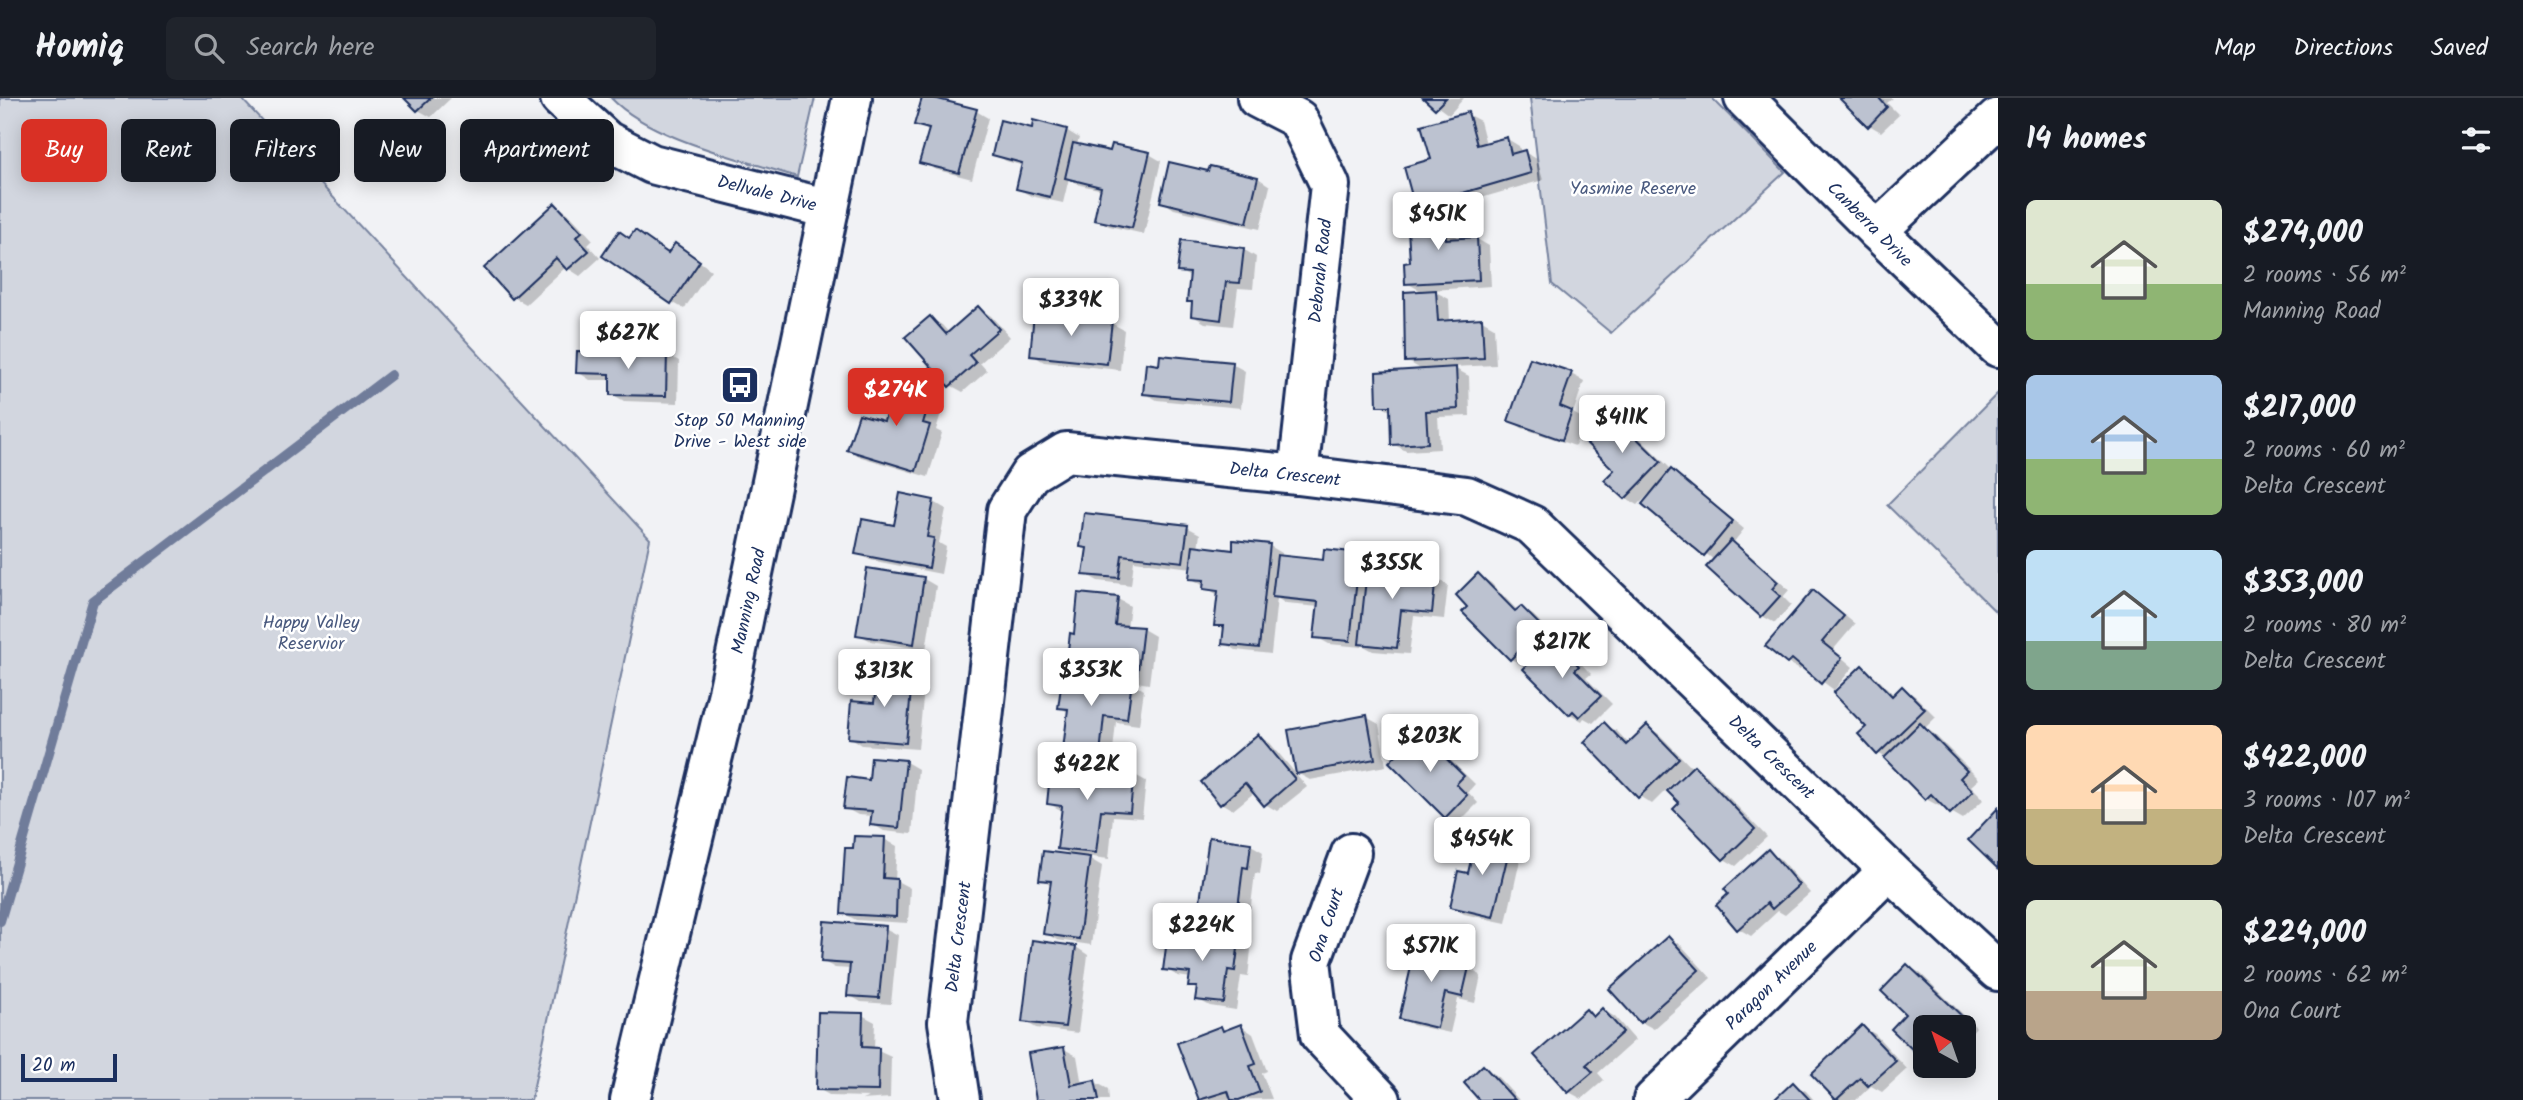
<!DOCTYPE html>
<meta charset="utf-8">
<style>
body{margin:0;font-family:Kalam,sans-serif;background:#20242c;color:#f1f3f6;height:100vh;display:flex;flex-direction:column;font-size:26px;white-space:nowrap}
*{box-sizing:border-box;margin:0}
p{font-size:23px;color:#9ea1a6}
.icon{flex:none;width:38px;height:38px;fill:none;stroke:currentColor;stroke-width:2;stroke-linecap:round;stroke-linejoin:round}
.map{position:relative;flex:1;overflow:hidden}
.panel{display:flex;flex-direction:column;background:#171b24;width:525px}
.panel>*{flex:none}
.hud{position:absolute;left:21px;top:21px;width:665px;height:63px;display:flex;gap:14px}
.needle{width:46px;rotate:320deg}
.buttons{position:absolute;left:1913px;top:917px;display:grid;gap:14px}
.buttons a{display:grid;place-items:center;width:63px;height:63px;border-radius:10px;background:#171b24;box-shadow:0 4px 18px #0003;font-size:35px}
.scale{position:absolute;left:21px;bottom:18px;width:96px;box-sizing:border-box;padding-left:7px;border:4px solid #1b2f5e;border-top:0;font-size:19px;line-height:24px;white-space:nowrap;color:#1b2f5e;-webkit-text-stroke:5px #fff;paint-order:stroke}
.price{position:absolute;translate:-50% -60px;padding:0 16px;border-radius:7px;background:#fff;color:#222;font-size:23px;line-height:46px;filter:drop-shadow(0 2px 4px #0008)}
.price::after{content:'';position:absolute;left:50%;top:42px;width:21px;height:16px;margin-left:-10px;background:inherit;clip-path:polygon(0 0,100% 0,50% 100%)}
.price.on{background:#d93025;color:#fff}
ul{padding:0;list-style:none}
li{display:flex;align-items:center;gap:21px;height:175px;padding:0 28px}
li span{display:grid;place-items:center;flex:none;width:196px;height:140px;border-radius:10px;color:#555}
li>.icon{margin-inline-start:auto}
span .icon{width:84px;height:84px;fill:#fffc;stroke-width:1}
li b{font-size:30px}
h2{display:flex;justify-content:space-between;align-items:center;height:84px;padding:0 28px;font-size:30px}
.tag{padding:0 24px;border-radius:10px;background:#171b24;box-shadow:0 4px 18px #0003;font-size:24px;line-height:63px}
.tag.on{background:#d93025;color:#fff}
header{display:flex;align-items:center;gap:42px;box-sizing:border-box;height:98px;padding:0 35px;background:#171b24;border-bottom:2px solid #363941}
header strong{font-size:33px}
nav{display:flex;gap:38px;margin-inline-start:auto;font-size:24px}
.search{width:490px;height:63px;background:#20242c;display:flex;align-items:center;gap:18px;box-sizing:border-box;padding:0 24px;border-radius:10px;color:#9ea1a6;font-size:26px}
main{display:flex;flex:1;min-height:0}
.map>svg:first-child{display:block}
.green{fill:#d2d6df;stroke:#76829e;stroke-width:2}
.shadow{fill:#0003}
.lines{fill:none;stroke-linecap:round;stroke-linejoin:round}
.stream{stroke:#707c9a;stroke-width:10}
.building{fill:#bcc2d0;stroke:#1b2f5e;stroke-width:2}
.minor-casing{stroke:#1b2f5e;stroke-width:44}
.minor{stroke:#fff;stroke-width:38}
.labels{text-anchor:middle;stroke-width:5;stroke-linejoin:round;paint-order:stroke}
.park-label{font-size:18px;fill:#49597e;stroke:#fff}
.street-label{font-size:18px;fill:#1b2f5e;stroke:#fff}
.poi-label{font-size:18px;fill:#1b2f5e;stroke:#fff}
</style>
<header>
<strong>Homiq</strong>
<div class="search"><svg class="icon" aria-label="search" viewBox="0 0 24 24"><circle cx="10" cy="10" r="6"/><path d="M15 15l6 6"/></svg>Search here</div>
<nav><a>Map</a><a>Directions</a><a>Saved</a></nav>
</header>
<main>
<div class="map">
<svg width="1998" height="1002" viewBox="0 0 1998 1002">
<rect width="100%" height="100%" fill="#f1f2f5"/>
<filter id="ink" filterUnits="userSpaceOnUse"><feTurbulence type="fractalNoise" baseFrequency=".0143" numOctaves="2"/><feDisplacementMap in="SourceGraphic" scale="14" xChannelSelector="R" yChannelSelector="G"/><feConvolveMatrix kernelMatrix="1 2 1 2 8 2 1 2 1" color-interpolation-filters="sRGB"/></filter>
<g filter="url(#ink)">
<g class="green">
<polygon points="0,0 241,0 650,441 531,1002 0,1002"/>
<path d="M611,0H815L797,79C742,61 650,41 611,0Z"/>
<polygon points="1530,0 1712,0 1785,74 1611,235 1552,186"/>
<polygon points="1998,295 1998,516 1887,407"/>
</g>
<g class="shadow">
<polygon points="407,0 451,0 431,19 418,12"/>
<polygon points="924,0 976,13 988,20 972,81 934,71 921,64 930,34 917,26"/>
<polygon points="1426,0 1464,0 1449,17"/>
<polygon points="1841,0 1893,0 1887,5 1899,17 1881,34 1869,27"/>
<polygon points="1467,16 1480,23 1486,46 1506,40 1519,48 1521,55 1524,54 1537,61 1543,82 1433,114 1444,115 1456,122 1457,142 1477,141 1489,148 1491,188 1432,192 1449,201 1450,224 1482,222 1494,229 1496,267 1452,269 1469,278 1470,318 1438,319 1440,351 1406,353 1393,346 1392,314 1379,307 1424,273 1407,263 1423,194 1407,185 1411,166 1430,116 1417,108 1433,62"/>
<polygon points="1033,32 1066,32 1079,40 1077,47 1111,56 1149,56 1161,63 1144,136 1109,128 1096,121 1103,92 1080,87 1069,80 1063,105 1031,98 1018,91 1024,68 1006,63 994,56"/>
<polygon points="1211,70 1258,80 1270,88 1260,131 1174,111 1162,103 1209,75"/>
<polygon points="556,107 568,115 593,142 588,147 600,160 580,178 566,169 526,206 513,199"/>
<polygon points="630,142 669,157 688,155 711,172 684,211 672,204"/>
<polygon points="1243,151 1256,159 1253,191 1238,190 1233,228 1205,225 1193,218 1194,206 1189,203 1192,180 1179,173"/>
<polygon points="978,210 991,218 1010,239 980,265 987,273 963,294 950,287 930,220 942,227 950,236"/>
<polygon points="1111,225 1124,232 1120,272 1044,264 1032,257"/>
<polygon points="666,256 679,263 678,305 624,303 612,296 612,282 590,282 578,274"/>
<polygon points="1232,266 1245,273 1241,310 1157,302 1144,295 1160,269"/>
<polygon points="1571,276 1584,283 1573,315 1584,321 1575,348 1522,330 1510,322"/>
<polygon points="898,283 933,294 945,301 936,332 942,335 928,379 861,359 849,352 885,326"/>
<polygon points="1610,316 1622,323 1672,372 1671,373 1684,381 1744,431 1733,445 1743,451 1789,492 1783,499 1791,507 1775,525 1762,518 1714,462 1644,406 1651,398 1649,396 1638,407 1626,400 1617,372"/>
<polygon points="901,397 934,404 946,411 939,445 946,449 941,476 870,462 857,455 896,429"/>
<polygon points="1187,429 1200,436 1198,450 1234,454 1235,444 1270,448 1282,455 1282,459 1324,464 1359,457 1372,464 1407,468 1420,475 1419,478 1435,480 1448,487 1444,521 1414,518 1409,556 1373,553 1362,547 1362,549 1329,546 1316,539 1320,509 1286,506 1277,500 1271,556 1236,552 1224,545 1225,532 1216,527 1218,497 1191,480 1192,470 1134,463 1131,487 1098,483 1085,476 1088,452 1082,448"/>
<polygon points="869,472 924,481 936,488 926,552 871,543 858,536"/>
<polygon points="1478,477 1491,485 1518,513 1521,510 1533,517 1553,537 1528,563 1530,566 1553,543 1566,550 1591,576 1586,580 1612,606 1593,625 1584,620 1582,623 1570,616 1526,569 1511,561 1469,509"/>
<polygon points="1813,495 1826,502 1855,526 1833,552 1853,569 1834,592 1803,569 1800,572 1788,565 1768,548"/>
<polygon points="1118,501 1130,508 1127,530 1143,531 1155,538 1149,586 1129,583 1144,592 1139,627 1116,624 1112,662 1077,657 1065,650 1069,615 1060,609 1085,579 1068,569 1076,538"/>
<polygon points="1862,570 1874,577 1895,598 1902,590 1915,598 1936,619 1925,630 1933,635 1979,681 1971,688 1984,701 1963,721 1951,714 1942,705 1939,708 1926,701 1886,660 1878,655 1869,629"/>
<polygon points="913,573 925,581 918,651 862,647 850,639 876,607"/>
<polygon points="1366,619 1379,626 1386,668 1310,682 1297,675"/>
<polygon points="1604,626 1617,633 1629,646 1647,629 1659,636 1693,671 1707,677 1767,739 1736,768 1724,761 1681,705 1689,675 1686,672 1652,706 1639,698"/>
<polygon points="1419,636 1431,643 1475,686 1468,694 1478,705 1458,725 1446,718"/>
<polygon points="1258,638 1270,645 1307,689 1277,713 1265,706 1255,694 1233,712 1221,705"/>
<polygon points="873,661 906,664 918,671 912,736 884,733 872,726 873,718 858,717 845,710 871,684"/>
<polygon points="1133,676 1146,683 1142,720 1113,718 1109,761 1085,758 1102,768 1091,847 1057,842 1045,835 1052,787 1041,781 1075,759 1059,750 1063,713 1049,706"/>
<polygon points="884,741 897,748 895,782 910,790 908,825 856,822 843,815 854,752"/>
<polygon points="1510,745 1522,753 1506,825 1464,816 1452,809"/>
<polygon points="1251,747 1263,754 1260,776 1255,775 1248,832 1219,828 1207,821 1208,806 1202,803"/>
<polygon points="1768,754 1780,761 1810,795 1785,817 1778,813 1751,838 1739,831 1718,808"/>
<polygon points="885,830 898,837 891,906 861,904 849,897 851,871 835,870 822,863"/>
<polygon points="1668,840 1681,847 1711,880 1654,931 1641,924 1611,891"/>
<polygon points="1239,845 1251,852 1248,879 1241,878 1236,912 1210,908 1197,901 1198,892 1190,888 1191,880 1178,878 1165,871"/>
<polygon points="1076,849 1088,857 1078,935 1036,930 1024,923"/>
<polygon points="1448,852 1461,859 1458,868 1469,870 1481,878 1475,905 1458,901 1450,935 1413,927 1401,920"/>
<polygon points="1908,868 1920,875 1976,929 1964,943 1964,929 1925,929 1925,958 1916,952 1908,916"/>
<polygon points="1603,912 1615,919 1635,942 1598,975 1604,982 1582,1001 1569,994 1537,957 1586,913 1596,919"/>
<polygon points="862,917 875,924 874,951 891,959 890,1000 862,1002 869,999 831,998 818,991"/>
<polygon points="1241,928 1253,936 1267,973 1262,975 1272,1001 1201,1002 1180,946 1221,930 1227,933"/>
<polygon points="1862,929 1875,936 1907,971 1882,994 1871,988 1856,1002 1839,1002 1837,1001"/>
<polygon points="1064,951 1077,958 1082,987 1095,984 1108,991 1109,1002 1038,1002"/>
<polygon points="1483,969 1496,977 1519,1002 1481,1002"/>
<polygon points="1793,986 1806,993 1814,1002 1776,1002"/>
</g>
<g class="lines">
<polyline class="stream" points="0,823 93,503 391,277"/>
</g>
<g class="building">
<polygon points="404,0 431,0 417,13"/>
<polygon points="922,0 934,0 977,11 959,75 919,65 929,31 914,27"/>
<polygon points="1423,0 1446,0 1435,11"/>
<polygon points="1839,0 1879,0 1887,9 1868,29"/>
<polygon points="1468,14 1477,47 1507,39 1511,56 1525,52 1531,75 1415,109 1404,69 1431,61 1421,27"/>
<polygon points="1000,22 1032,30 1033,22 1067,31 1050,99 1016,91 1022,65 992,57"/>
<polygon points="1073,45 1110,53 1112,46 1150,54 1132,130 1094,122 1101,89 1065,80"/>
<polygon points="1169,64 1208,73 1210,68 1258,79 1247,125 1160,104"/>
<polygon points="555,105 582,134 576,139 589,153 567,172 556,160 512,201 484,170"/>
<polygon points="1444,113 1446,141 1477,139 1479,182 1405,186 1404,165 1410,164 1407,115"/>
<polygon points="635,132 668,155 675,145 700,163 671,206 602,158 619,133 629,140"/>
<polygon points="1181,142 1244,150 1240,185 1226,184 1221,222 1191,218 1192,204 1187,204 1190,175 1177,174"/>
<polygon points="1436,192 1438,223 1482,220 1484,260 1405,264 1404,194"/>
<polygon points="978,208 999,231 969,257 976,265 949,289 905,239 930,218 946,236"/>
<polygon points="1034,215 1112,223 1107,266 1030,258"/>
<polygon points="577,253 667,254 666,298 610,297 610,276 576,275"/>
<polygon points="1160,257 1233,264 1229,304 1143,296 1146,265 1159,267"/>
<polygon points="1530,260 1572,274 1560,308 1572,313 1562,342 1508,323"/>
<polygon points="1456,269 1458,311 1426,313 1428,345 1391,347 1390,308 1377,308 1376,274"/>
<polygon points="897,281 933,292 923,325 930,327 916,373 847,352 859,316 884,323"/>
<polygon points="1610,314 1661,364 1625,401 1604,382 1614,372 1583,342"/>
<polygon points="1671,371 1733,423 1704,458 1642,406"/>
<polygon points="900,395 934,402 927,439 934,440 929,470 855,456 862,421 894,427"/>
<polygon points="1084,415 1188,427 1183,464 1122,457 1119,480 1083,477 1087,450 1080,449"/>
<polygon points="1233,442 1270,446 1259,550 1222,546 1224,528 1214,528 1218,493 1203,491 1204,482 1189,481 1193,447 1233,452"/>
<polygon points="1731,442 1778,484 1772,491 1780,498 1761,519 1706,469"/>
<polygon points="1324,451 1360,455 1350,543 1314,540 1318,504 1272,499 1277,457 1323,462"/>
<polygon points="1368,462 1408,466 1407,475 1436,478 1432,515 1401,512 1397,550 1359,546"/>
<polygon points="867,470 924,479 914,546 856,537"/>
<polygon points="1478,475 1515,513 1521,508 1542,529 1510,562 1462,514 1467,509 1456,497"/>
<polygon points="1813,492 1844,518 1822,544 1842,560 1821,586 1792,561 1787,566 1765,548"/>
<polygon points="1078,495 1118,499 1115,527 1143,529 1137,580 1066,570 1070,535 1074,536"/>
<polygon points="1553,541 1579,568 1575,572 1601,598 1579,619 1573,613 1569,617 1523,571"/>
<polygon points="1862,567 1892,598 1902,588 1925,611 1877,657 1858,636 1866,629 1833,595"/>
<polygon points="878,568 913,572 906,645 848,640 851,603 874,605"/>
<polygon points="1063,574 1132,583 1127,621 1104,618 1100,656 1063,651 1068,611 1058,610"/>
<polygon points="1367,617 1375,661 1296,676 1288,632"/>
<polygon points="1604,624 1626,647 1647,627 1679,660 1638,700 1584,644"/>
<polygon points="1920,625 1967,673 1960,680 1973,693 1950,716 1931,696 1925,702 1884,660"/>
<polygon points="1419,634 1464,678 1456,686 1467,697 1445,720 1389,664"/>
<polygon points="1258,636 1295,681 1264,708 1245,685 1220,707 1201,684"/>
<polygon points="871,659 906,662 899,730 870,727 872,713 843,711 847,679 869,682"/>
<polygon points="1051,666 1134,674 1130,714 1101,712 1096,755 1057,751 1062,708 1047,706"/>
<polygon points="1694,667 1755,731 1723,762 1673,711 1679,705 1667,693"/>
<polygon points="1998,710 1998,771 1968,742"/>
<polygon points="1477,736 1511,744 1493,819 1450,809 1458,773 1468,775"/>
<polygon points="854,738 885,739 883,780 897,781 896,819 841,816 845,750 853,750"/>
<polygon points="1209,739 1251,745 1248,770 1243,769 1236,826 1205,821 1207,804 1200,803"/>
<polygon points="1768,751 1799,787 1772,811 1767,805 1737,832 1716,807 1728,796 1724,791"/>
<polygon points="1043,753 1090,759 1079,841 1043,836 1051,783 1039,782"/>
<polygon points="824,823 886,828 879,900 847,898 850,866 821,864"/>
<polygon points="1168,834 1239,843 1235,873 1228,872 1224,905 1195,902 1197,889 1188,889 1190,875 1163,872"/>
<polygon points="1668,838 1699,872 1640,925 1609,891"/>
<polygon points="1032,842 1076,848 1065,929 1022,924"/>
<polygon points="1417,843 1449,850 1446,863 1469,869 1462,899 1445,895 1437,930 1399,921"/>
<polygon points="1907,866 1965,921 1957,929 1925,929 1925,943 1915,954 1891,931 1905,916 1881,893"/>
<polygon points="1602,910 1623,934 1586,967 1593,974 1568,995 1534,957 1586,911 1593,919"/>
<polygon points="818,914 863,915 862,949 879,950 878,993 816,992"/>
<polygon points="1241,926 1256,966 1250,968 1260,994 1239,1002 1231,1002 1228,993 1199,1002 1177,945 1221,928 1223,933"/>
<polygon points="1862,927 1896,963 1868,988 1860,980 1836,1002 1811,976"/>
<polygon points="1064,949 1071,987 1095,982 1099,1002 1036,1002 1028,955"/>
<polygon points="1483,967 1515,1002 1479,1002 1464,985"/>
<polygon points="1793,984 1810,1002 1774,1002"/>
</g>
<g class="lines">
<g class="minor-casing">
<g id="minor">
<polyline points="560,0 607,43 652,66 829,111"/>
<polyline points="1257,0 1298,21 1330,87 1298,377"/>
<polyline points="1744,0 1877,133 1998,249"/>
<polyline points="1877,133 1998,20"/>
<polyline points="1351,755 1311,863 1320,937 1381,1002"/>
<polyline points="630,1002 728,595 852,0"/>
<polyline points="960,1002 948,924 1007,412 1030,376 1066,354 1298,377 1467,398 1532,427 1889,772 1998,873"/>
<polyline points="1653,1002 1889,772"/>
</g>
</g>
<use href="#minor" class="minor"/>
</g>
</g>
<defs>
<g id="bus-square" transform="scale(2.0125)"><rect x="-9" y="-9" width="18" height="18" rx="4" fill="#1b2f5e" stroke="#fff"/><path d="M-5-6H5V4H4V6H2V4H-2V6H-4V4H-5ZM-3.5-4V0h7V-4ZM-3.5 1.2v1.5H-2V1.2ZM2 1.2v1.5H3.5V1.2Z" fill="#fff"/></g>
</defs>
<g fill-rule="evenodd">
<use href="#bus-square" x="740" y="287"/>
</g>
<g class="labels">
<g class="park-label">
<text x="1633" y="96">Yasmine Reserve</text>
<text x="311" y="530">Happy Valley<tspan x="311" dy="21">Reservior</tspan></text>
</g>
<g class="street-label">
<text transform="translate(767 95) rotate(14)" y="6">Dellvale Drive</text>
<text transform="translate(1870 126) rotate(45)" y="6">Canberra Drive</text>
<text transform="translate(1320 173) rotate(-84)" y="6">Deborah Road</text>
<text transform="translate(1285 376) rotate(6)" y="6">Delta Crescent</text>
<text transform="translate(748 503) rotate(-78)" y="6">Manning Road</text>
<text transform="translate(1772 659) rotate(44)" y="6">Delta Crescent</text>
<text transform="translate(1326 827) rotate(-72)" y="6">Ona Court</text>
<text transform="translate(958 839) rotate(-83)" y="6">Delta Crescent</text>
<text transform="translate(1771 887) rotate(-44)" y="6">Paragon Avenue</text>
</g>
<g class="poi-label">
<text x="740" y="328">Stop 50 Manning<tspan x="740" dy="21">Drive - West side</tspan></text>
</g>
</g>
</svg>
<div class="buttons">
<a><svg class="needle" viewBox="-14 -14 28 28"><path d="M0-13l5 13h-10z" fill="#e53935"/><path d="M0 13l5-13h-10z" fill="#9ea1a6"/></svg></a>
</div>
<div class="scale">20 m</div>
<b class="price" style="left:1438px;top:154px">$451K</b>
<b class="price" style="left:1071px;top:240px">$339K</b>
<b class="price" style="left:628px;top:273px">$627K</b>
<b class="price on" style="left:896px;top:330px">$274K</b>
<b class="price" style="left:1622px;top:357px">$411K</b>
<b class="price" style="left:1392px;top:503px">$355K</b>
<b class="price" style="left:1562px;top:582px">$217K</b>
<b class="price" style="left:1091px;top:610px">$353K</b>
<b class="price" style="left:884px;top:611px">$313K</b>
<b class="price" style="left:1430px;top:676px">$203K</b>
<b class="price" style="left:1087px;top:704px">$422K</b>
<b class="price" style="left:1482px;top:779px">$454K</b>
<b class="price" style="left:1202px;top:865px">$224K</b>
<b class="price" style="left:1431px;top:886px">$571K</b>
<div class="hud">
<a class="tag on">Buy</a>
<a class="tag">Rent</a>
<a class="tag">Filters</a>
<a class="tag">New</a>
<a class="tag">Apartment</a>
</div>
</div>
<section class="panel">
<h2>14 homes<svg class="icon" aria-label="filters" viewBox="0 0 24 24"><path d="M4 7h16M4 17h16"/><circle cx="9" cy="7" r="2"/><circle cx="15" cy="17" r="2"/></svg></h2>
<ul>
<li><span style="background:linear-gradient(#dfe7d0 60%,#8fb573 0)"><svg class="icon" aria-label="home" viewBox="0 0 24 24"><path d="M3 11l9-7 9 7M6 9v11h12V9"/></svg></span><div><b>$274,000</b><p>2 rooms · 56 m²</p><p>Manning Road</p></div></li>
<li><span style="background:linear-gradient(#a9c7e8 60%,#8fb573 0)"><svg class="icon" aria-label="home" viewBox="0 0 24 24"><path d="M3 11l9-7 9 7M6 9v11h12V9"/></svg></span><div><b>$217,000</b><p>2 rooms · 60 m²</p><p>Delta Crescent</p></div></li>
<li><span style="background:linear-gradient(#bfe0f5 65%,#7fa58c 0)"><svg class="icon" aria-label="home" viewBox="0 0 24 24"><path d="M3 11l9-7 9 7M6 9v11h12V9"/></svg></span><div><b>$353,000</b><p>2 rooms · 80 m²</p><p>Delta Crescent</p></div></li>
<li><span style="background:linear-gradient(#ffd9b3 60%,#c2b280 0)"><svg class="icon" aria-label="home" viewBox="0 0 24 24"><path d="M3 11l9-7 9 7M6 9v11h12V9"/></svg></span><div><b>$422,000</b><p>3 rooms · 107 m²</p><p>Delta Crescent</p></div></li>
<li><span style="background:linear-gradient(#dfe7d0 65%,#b9a48a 0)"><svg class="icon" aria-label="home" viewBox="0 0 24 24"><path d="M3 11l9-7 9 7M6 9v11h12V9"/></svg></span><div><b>$224,000</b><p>2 rooms · 62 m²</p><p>Ona Court</p></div></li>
</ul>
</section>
</main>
